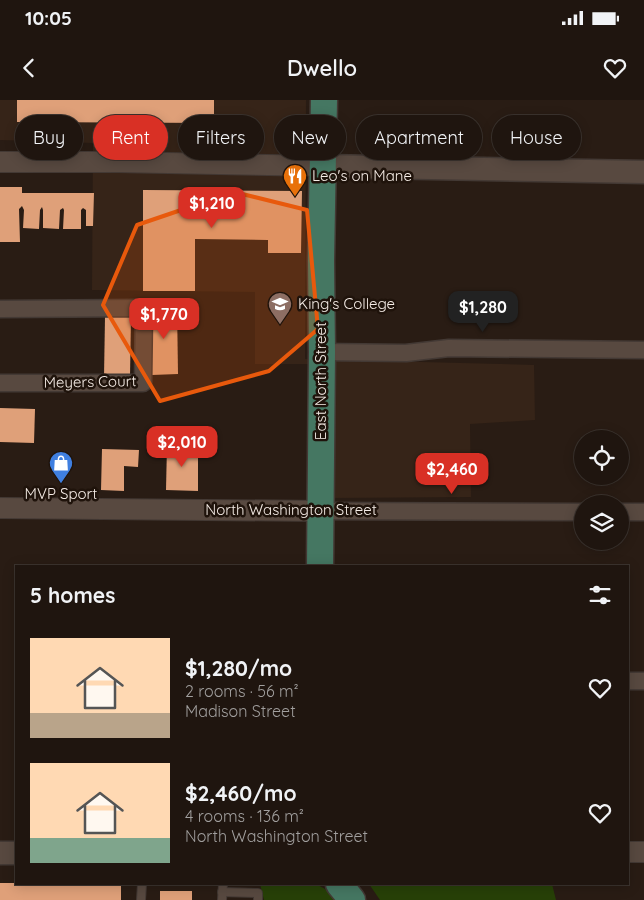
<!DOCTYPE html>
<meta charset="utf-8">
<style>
body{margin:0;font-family:Quicksand,sans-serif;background:#271e18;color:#f1f3f6;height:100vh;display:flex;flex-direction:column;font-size:19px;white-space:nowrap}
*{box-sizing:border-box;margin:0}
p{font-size:16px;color:#a19f9e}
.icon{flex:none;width:28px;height:28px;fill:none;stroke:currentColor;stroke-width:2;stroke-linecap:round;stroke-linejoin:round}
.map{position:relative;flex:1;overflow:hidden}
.panel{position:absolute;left:15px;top:465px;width:614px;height:320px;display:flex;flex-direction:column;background:#1f150f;border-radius:0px;box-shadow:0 2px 12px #0003,0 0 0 1px #3c342f}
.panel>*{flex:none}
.top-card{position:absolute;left:15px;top:15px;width:615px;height:45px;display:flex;gap:10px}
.buttons{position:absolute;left:574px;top:330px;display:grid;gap:10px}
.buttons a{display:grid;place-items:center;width:55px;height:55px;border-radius:50%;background:#1f150f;box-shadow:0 2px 12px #0003,0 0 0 1px #3c342f;font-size:25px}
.price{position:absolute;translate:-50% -42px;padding:0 11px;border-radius:10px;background:#d93025;color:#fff;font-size:16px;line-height:32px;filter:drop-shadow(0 1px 2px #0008)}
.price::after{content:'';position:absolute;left:50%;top:30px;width:15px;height:11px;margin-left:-8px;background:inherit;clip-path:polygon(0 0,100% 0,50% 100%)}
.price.active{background:#222;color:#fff}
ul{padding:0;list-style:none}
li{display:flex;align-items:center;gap:15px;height:125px;padding:0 15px}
li span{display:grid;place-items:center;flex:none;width:140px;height:100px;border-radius:0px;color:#555}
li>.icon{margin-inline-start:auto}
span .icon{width:60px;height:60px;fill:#fffc;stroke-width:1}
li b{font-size:21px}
h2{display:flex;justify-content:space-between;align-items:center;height:60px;padding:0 15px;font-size:21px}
.pill{padding:0 18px;border-radius:22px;background:#1f150f;box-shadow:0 2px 12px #0003,0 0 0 1px #3c342f;font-size:18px;line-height:45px}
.pill.active{background:#d93025;color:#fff}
.status{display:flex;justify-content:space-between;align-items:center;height:35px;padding:0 25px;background:#1f150f;direction:ltr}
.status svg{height:14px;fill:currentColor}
header{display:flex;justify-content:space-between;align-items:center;height:65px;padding:0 15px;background:#1f150f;font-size:22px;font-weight:600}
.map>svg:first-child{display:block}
.built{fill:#362418}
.green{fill:#274007}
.building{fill:#dfa079}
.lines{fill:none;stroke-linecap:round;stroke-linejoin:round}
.service-casing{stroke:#433934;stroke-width:10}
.minor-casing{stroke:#433934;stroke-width:19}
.tertiary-casing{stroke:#433934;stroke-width:22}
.secondary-casing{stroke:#433934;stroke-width:25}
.primary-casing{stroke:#433934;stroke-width:29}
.service{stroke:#584940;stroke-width:8}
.minor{stroke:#584940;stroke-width:16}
.tertiary{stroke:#584940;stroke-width:20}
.secondary{stroke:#584940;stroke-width:22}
.primary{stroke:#457762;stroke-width:26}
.marked{fill:#e8590c;fill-opacity:0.2;stroke:#e8590c;stroke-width:4;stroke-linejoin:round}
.labels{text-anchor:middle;stroke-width:5;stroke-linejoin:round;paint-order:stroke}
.poi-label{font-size:15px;fill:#f6ede7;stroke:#1f130b;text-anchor:start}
.street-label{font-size:15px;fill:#f6ede7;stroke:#1f130b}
</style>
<div class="status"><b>10:05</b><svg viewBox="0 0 49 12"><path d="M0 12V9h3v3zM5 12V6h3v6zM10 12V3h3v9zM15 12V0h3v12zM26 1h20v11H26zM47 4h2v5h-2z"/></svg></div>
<header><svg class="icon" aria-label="back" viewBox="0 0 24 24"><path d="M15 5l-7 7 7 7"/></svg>Dwello<svg class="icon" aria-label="heart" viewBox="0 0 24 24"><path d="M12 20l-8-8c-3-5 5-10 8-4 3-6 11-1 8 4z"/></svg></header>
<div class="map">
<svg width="644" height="800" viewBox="0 0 644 800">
<rect width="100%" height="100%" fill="#291c14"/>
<polygon class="built" points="0,0 306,0 305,259 534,265 535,320 470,324 471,397 330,398 329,264 255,264 255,192 92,190 93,43 0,40"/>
<g class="green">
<polygon points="259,784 316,784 325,789 335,800 264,800 260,784"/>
<polygon points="369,784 552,784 556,800 380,800"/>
</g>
<g class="building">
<polygon points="17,0 214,0 214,23 17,22"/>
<polygon points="0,87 22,87 22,93 94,93 93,126 86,126 86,110 83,108 81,110 81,129 63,129 64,110 63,108 60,110 59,129 43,128 43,110 42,107 40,110 39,129 23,128 24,110 22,106 19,109 20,142 0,142"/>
<polygon points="143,90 302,91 301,153 268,153 268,140 195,139 195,191 143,191"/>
<polygon points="151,205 177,205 178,274 152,275"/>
<polygon points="105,217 131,217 130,277 104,277"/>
<polygon points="0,308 35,309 34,343 0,342"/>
<polygon points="167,345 198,346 198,391 166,390"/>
<polygon points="102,349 139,350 138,367 124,366 124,391 101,390"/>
<polygon points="14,779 16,779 16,784 83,784 83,785 121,786 121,800 0,800 0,783 14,783"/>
<rect x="160" y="791" width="32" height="9"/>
</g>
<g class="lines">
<g class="service-casing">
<g id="service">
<polyline points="222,792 258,793 258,800"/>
<polyline points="141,800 142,784"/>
<polyline points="222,800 223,784"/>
</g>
</g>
<g class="minor-casing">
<g id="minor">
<polyline points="0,209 144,208 143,283 0,283"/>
<polyline points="322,252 406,253 449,248 644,250"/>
<polyline points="321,411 582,412"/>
<polyline points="620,412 644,412"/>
<polyline points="628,581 644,581"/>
</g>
</g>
<g class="tertiary-casing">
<g id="tertiary">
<polyline points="0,62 117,62 323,66"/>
<polyline points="0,408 321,411"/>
<polyline points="628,752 644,752"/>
</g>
</g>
<g class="secondary-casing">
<g id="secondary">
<polyline points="323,66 644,72"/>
<polyline points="0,753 16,753"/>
</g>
</g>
<g class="primary-casing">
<g id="primary">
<polyline points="320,466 322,252 321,161 324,0"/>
<polyline points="339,784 352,800"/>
</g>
</g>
<use href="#service" class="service"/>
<use href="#minor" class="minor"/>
<use href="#tertiary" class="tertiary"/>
<use href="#secondary" class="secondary"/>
<use href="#primary" class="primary"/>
</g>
<path class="marked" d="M234,92L307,110L318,229L269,271L160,301L103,205L137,125Z"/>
<defs>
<g id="restaurant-pin" transform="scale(1.25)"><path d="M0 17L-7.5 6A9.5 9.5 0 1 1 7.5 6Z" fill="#e8710a" stroke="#1f130b"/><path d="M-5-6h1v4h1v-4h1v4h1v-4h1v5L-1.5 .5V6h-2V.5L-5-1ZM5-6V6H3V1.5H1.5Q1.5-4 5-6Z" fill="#fff"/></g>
<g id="university-pin" transform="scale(1.25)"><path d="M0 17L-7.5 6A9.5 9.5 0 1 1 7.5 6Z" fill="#8d6e63" stroke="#1f130b"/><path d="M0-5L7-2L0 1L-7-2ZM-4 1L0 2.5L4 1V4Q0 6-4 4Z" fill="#fff"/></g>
<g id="shop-pin" transform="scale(1.25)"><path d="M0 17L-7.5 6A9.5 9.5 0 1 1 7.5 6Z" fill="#3f7fe0" stroke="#1f130b"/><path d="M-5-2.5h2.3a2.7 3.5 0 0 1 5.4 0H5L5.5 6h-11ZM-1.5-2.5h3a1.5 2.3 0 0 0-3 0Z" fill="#fff"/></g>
</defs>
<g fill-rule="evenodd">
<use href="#restaurant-pin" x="295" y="76"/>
<use href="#university-pin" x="280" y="204"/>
<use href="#shop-pin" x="61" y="363"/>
</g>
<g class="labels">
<g class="poi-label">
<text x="312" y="81">Leo's on Mane</text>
<text x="298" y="209">King's College</text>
<text x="61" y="399" text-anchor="middle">MVP Sport</text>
</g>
<g class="street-label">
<text transform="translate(321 281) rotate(-90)" y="5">East North Street</text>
<text transform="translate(90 282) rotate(-1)" y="5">Meyers Court</text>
<text x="291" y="415">North Washington Street</text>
</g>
</g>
</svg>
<div class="buttons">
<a><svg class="icon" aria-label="locate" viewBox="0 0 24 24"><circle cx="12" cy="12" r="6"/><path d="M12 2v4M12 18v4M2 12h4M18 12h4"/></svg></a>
<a><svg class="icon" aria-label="layers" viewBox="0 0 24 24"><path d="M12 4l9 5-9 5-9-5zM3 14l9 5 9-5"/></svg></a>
</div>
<b class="price" style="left:212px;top:129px">$1,210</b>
<b class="price active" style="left:483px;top:233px">$1,280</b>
<b class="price" style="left:164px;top:240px">$1,770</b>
<b class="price" style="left:182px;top:368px">$2,010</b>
<b class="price" style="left:452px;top:395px">$2,460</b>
<div class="top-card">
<a class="pill">Buy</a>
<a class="pill active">Rent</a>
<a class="pill">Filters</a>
<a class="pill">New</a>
<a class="pill">Apartment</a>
<a class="pill">House</a>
</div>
<section class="panel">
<h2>5 homes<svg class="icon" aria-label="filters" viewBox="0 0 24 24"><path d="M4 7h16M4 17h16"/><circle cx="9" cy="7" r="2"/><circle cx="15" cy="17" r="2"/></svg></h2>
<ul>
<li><span style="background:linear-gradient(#ffd9b3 75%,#b9a48a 0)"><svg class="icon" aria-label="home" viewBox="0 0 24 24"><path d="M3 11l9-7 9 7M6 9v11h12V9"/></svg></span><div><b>$1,280/mo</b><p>2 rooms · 56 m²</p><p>Madison Street</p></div><svg class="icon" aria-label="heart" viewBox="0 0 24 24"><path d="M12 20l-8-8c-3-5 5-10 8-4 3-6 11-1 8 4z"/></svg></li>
<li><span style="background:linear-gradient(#ffd9b3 75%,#7fa58c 0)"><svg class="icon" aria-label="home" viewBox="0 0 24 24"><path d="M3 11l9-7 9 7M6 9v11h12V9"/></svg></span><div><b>$2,460/mo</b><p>4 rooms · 136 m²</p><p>North Washington Street</p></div><svg class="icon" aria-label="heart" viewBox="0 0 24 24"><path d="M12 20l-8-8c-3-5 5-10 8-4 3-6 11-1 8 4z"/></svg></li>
</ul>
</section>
</div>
